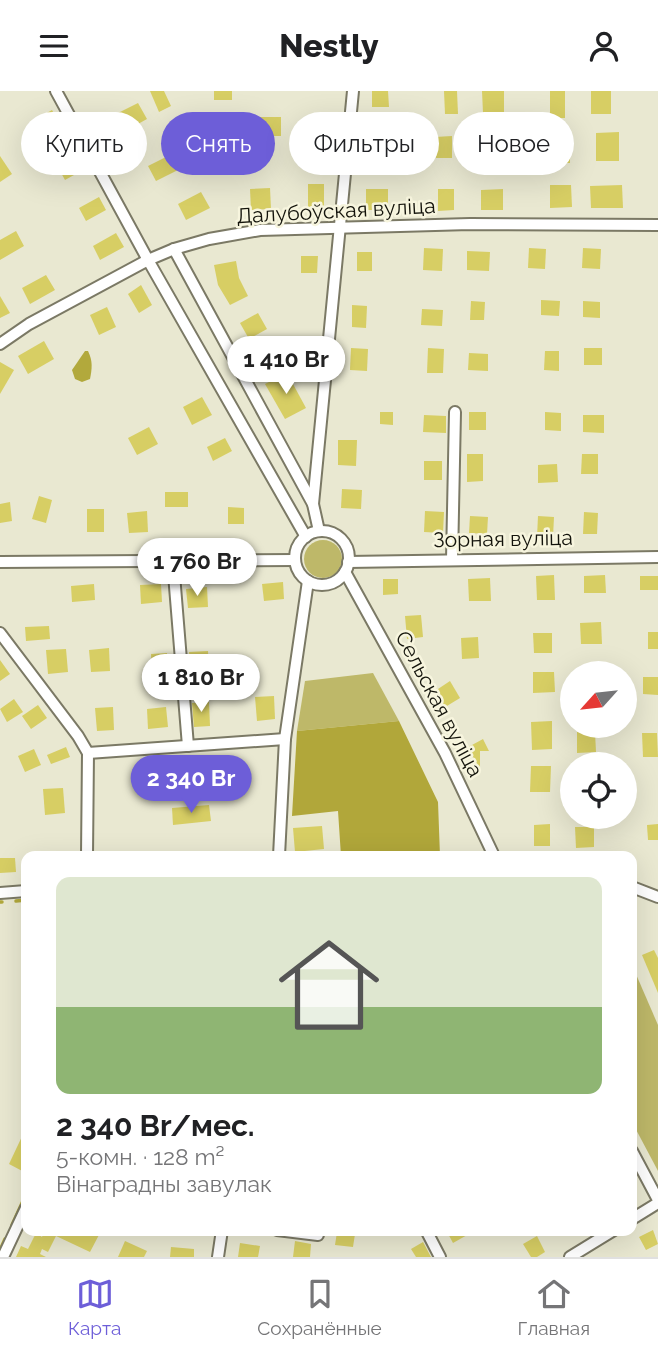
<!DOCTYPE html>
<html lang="ru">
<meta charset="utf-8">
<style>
body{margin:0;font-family:Raleway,sans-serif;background:#f2f2f2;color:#202124;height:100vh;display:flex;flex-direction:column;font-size:26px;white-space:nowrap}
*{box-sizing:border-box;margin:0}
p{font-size:23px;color:#757577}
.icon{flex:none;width:38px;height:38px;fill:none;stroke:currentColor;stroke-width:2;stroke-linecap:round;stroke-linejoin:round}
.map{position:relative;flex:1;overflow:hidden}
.sheet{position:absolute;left:21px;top:760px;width:616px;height:385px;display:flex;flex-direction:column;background:#fff;border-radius:14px;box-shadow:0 7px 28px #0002}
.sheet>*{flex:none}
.hud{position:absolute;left:21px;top:21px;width:616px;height:63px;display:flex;gap:14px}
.needle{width:46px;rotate:243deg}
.controls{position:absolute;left:560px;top:570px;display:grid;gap:14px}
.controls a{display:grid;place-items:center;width:77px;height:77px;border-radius:50%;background:#fff;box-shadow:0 7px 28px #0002;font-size:35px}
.price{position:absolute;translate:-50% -60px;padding:0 16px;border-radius:24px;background:#fff;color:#222;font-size:23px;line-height:46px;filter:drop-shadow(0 2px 4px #0008)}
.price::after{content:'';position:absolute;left:50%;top:42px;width:21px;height:16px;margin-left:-10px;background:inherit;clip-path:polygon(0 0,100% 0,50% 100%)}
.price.current{background:#6d5ed8;color:#fff}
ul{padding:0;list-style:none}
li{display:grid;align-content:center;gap:14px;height:371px;padding:0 35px}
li+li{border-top:2px solid #e0e0e0}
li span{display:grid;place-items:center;height:217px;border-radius:14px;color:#555}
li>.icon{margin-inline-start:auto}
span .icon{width:126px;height:126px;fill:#fffc;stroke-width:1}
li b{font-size:30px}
.chip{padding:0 24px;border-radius:32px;background:#fff;box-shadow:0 7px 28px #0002;font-size:24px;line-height:63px}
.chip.current{background:#6d5ed8;color:#fff}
header{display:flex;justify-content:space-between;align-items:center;height:91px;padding:0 35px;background:#fff;font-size:32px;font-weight:800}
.tabs{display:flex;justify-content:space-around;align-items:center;height:98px;border-top:2px solid #e0e0e0;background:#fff;font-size:19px;color:#757577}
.tabs a{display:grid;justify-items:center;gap:4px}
.tabs .current{color:#6d5ed8}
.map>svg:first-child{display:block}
.green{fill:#beb869}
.forest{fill:#b1a73a}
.water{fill:#b2a93c}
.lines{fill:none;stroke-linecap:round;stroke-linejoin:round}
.stream{stroke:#b2a93c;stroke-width:3.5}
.building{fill:#d7ce64}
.minor-casing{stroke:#7b7965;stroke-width:14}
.minor{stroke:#fff;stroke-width:10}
.labels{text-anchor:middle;stroke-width:5;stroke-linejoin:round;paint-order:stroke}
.street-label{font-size:21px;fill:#13130b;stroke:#f7f5de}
</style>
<header><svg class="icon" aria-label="menu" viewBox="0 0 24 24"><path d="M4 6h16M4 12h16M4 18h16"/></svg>Nestly<svg class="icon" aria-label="person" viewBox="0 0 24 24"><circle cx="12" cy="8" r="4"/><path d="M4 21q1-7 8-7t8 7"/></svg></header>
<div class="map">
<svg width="658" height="1166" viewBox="0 0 658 1166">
<rect width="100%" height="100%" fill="#e9e8d1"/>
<g class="green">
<circle cx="323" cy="468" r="19"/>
<polygon points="373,582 399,630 297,640 305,590"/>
<polygon points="632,874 658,934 658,1080 632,1031"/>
</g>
<polygon class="forest" points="399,630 438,711 440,765 341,765 338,720 292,725 297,640"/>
<path class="water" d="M85,260H88C93,270 92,278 90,288L82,291L75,288L72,279Z"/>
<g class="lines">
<g class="stream">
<polyline points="16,810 26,809"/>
<polyline points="0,811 2,811"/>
<polyline points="12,1134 23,1110"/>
<polyline points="0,1159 5,1148"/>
</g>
</g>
<g class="building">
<polygon points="150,0 164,0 171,15 159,21"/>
<rect x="214" y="0" width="18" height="9"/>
<polygon points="372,0 388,0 389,16 372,16"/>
<polygon points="444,0 457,0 458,23 445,23"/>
<polygon points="482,0 504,0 504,21 483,22"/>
<rect x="550" y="0" width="15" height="27"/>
<rect x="591" y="0" width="20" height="23"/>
<polygon points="138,12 147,28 127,39 118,22"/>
<polygon points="52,19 60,34 39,46 31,31"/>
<rect x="311" y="24" width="19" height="25"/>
<rect x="259" y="26" width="22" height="19"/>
<polygon points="220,27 239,27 239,53 221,52"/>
<polygon points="619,41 619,70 596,70 596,42"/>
<polygon points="499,44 500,66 479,66 479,45"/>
<polygon points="452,45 452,67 436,67 435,46"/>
<rect x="552" y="45" width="18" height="27"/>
<polygon points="364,46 381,46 381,69 364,70"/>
<polygon points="73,61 83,79 65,89 55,71"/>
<polygon points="174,62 182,77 156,90 148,75"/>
<polygon points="0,65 12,83 0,91"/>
<rect x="308" y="93" width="16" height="23"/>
<polygon points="550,94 571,94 572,116 550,117"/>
<polygon points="622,94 623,117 591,117 590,95"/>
<polygon points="270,97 271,118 251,119 250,98"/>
<rect x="366" y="98" width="22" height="21"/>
<polygon points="438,98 454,98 454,119 438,120"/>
<polygon points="503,98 503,119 481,119 481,99"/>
<polygon points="201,101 210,117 186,129 178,113"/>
<polygon points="99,106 106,119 86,130 79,117"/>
<polygon points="16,140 24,155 0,169 0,149"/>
<polygon points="116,142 124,156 100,169 93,155"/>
<polygon points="424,157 443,158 442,180 423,179"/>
<polygon points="529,157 546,158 545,178 528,177"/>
<polygon points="583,157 601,158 600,178 582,177"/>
<polygon points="467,160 490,161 489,180 467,179"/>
<rect x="357" y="161" width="15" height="19"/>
<polygon points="301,165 318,165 317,182 301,182"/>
<polygon points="236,170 239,187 248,205 230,214 218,194 214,174"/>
<polygon points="46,184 55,199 30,213 22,197"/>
<polygon points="141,194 152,214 139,222 128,203"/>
<polygon points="0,205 10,222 0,227"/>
<polygon points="541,209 560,210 559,225 541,224"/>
<polygon points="471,210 485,211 484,229 470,229"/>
<polygon points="583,210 600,211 600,227 583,226"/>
<polygon points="352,214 367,215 366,237 352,236"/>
<polygon points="107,216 116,236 99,244 90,224"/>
<polygon points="422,218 443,219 442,235 421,234"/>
<polygon points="258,222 267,238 249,248 240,232"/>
<polygon points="44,250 54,268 28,283 18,265"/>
<polygon points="278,254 293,258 290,270 278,269"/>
<polygon points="351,257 368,258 367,280 350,279"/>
<polygon points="428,257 444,258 443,282 427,282"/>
<rect x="584" y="257" width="18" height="17"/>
<polygon points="545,260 559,260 559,280 544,279"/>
<polygon points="469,262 488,263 488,280 468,279"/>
<polygon points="0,271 14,279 0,303"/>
<polygon points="287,282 306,317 285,328 265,293"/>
<polygon points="202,306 212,324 192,334 183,316"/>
<polygon points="380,321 393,321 393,334 380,333"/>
<rect x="469" y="321" width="17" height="18"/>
<polygon points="545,321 561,322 561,340 545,339"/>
<polygon points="424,324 446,325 446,342 423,341"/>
<polygon points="583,324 604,324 604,342 583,341"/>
<polygon points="149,336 158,353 137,364 128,347"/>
<polygon points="225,347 232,360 213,370 207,356"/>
<polygon points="338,349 357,349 356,375 338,374"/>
<polygon points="467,363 483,363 483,390 467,391"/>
<polygon points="582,363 598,363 598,383 581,383"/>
<rect x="424" y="370" width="18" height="19"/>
<polygon points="557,373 558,391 538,392 538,374"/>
<polygon points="342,398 362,399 361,418 341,417"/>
<rect x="165" y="401" width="23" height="15"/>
<polygon points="39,405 52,409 46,432 32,428"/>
<polygon points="10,411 12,430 0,432 0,413"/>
<polygon points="228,416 244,417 244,433 228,433"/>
<rect x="87" y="418" width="17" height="23"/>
<polygon points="147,420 148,441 129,442 127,422"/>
<polygon points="425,420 444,421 443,442 424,441"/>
<polygon points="584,421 598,422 597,443 583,443"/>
<polygon points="470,425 488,426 487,443 469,442"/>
<polygon points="538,425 554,426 553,446 537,446"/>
<polygon points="554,484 555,509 537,509 536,485"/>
<polygon points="605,484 606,502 584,502 584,485"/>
<rect x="640" y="485" width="18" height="14"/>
<polygon points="490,487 491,510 469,510 468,488"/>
<polygon points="383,488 398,488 398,503 383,504"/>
<polygon points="283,491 284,508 264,510 262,493"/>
<polygon points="94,493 95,509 72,511 71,495"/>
<polygon points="161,493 162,511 141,513 140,494"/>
<polygon points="207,496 208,516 188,517 186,498"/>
<polygon points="421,524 423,546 407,548 405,525"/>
<polygon points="601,531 602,553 581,553 580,532"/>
<polygon points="49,535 50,548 26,550 25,536"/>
<rect x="648" y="541" width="10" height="17"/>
<polygon points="533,542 552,542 552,562 534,562"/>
<polygon points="478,546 479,567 462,568 461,547"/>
<polygon points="109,557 110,580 91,581 89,559"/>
<polygon points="66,558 68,581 48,583 46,559"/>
<polygon points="208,560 209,584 191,585 189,561"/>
<polygon points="167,562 169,584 152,585 151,563"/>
<polygon points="0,569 10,583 0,590"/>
<polygon points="533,581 554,581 555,601 533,602"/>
<polygon points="643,586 658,586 658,604 643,603"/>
<polygon points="450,590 460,607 442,618 432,602"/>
<polygon points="274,605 275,628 257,630 255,606"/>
<polygon points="14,608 23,621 7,631 0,618"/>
<polygon points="209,611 210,635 194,636 192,612"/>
<polygon points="38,614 47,627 31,638 22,625"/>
<polygon points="113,616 114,639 97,640 95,617"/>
<polygon points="166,616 168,636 148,638 147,618"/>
<polygon points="552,630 552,658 532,659 531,631"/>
<polygon points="577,641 595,641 596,661 577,662"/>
<polygon points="642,642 657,642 658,666 643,666"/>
<polygon points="483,648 489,660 480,660 480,679 470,660 461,660"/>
<polygon points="66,656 70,666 51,673 47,664"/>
<polygon points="34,658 41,674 25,681 18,665"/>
<polygon points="531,675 551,675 550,701 530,701"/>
<polygon points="63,697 65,722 45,724 43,698"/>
<polygon points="209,714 211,730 173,734 172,717"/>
<polygon points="550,733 550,755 534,755 534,734"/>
<polygon points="658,733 658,749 648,749 647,734"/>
<polygon points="322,735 324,758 295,761 293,737"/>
<polygon points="575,736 594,736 594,756 576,757"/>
<polygon points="0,767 15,767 16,781 0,782"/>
<polygon points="654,859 658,867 658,902 642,864"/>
<polygon points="26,1037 26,1082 9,1073"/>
<polygon points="45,1139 96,1139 100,1142 90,1161 56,1145 48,1161 42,1158 40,1163 46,1166 16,1166 21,1155 28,1158 36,1142 42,1146"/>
<polygon points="446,1139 476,1139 453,1152"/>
<polygon points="653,1139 658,1153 646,1159 639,1146"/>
<polygon points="337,1141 355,1143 353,1156 335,1154"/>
<polygon points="537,1145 545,1161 537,1166 531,1166 523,1153"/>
<polygon points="125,1150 147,1160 144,1166 118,1166"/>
<polygon points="295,1150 311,1153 310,1166 293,1166"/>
<polygon points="423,1151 431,1166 416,1166 411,1158"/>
<polygon points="240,1152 260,1155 258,1166 238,1166"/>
<polygon points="171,1156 194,1158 194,1166 170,1166"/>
</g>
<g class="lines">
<g class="minor-casing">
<g id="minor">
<polyline points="56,0 148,169 306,446"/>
<polyline points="174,158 313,413 319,440"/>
<polyline points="0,253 29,233 148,169 174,158 209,148 260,139 470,133 658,134"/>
<polyline points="313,413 353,0"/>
<circle cx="322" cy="467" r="27"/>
<polyline points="452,469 455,321"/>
<polyline points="0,471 295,469"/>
<polyline points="173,471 188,655"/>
<polyline points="348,471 658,466"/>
<polyline points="345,481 445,662 494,765"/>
<polyline points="0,542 78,645 88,662 87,765"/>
<polyline points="88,662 285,648"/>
<polyline points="279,765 285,648 308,490"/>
<polyline points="632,796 658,806"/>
<polyline points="0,802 26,800"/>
<polyline points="632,1060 658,1109"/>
<polyline points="632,1128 658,1112"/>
<polyline points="277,1139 318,1144"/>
<polyline points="426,1139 440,1166"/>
<polyline points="3,1166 26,1117"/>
<polyline points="218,1166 222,1139"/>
<polyline points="570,1166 614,1139"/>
</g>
</g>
<use href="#minor" class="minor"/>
</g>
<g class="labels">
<g class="street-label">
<text transform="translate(336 120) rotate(-3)" y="7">Далубоўская вуліца</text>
<text transform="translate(503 448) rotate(-1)" y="7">Зорная вуліца</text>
<text transform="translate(439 613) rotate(62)" y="7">Сельская вуліца</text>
</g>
</g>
</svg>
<div class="controls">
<a><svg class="needle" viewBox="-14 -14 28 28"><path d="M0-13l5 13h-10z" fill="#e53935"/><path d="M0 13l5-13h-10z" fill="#757577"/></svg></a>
<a><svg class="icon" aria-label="locate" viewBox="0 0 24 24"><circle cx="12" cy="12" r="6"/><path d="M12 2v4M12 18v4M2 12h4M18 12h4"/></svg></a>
</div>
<b class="price" style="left:286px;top:305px">1 410 Br</b>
<b class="price" style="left:197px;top:507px">1 760 Br</b>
<b class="price" style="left:201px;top:623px">1 810 Br</b>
<b class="price current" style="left:191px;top:724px">2 340 Br</b>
<div class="hud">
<a class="chip">Купить</a>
<a class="chip current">Снять</a>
<a class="chip">Фильтры</a>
<a class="chip">Новое</a>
</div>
<section class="sheet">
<ul>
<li><span style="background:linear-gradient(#dfe7d0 60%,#8fb573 0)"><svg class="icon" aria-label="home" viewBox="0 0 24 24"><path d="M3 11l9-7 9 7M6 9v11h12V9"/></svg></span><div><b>2 340 Br/мес.</b><p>5-комн. · 128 m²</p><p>Вінаградны завулак</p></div></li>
</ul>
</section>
</div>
<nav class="tabs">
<a class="current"><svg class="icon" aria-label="map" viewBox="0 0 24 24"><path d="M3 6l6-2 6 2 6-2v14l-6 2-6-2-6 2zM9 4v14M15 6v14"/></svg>Карта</a>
<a><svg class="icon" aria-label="saved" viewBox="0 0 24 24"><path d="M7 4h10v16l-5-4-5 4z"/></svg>Сохранённые</a>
<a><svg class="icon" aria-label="home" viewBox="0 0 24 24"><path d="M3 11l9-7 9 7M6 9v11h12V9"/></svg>Главная</a>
</nav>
